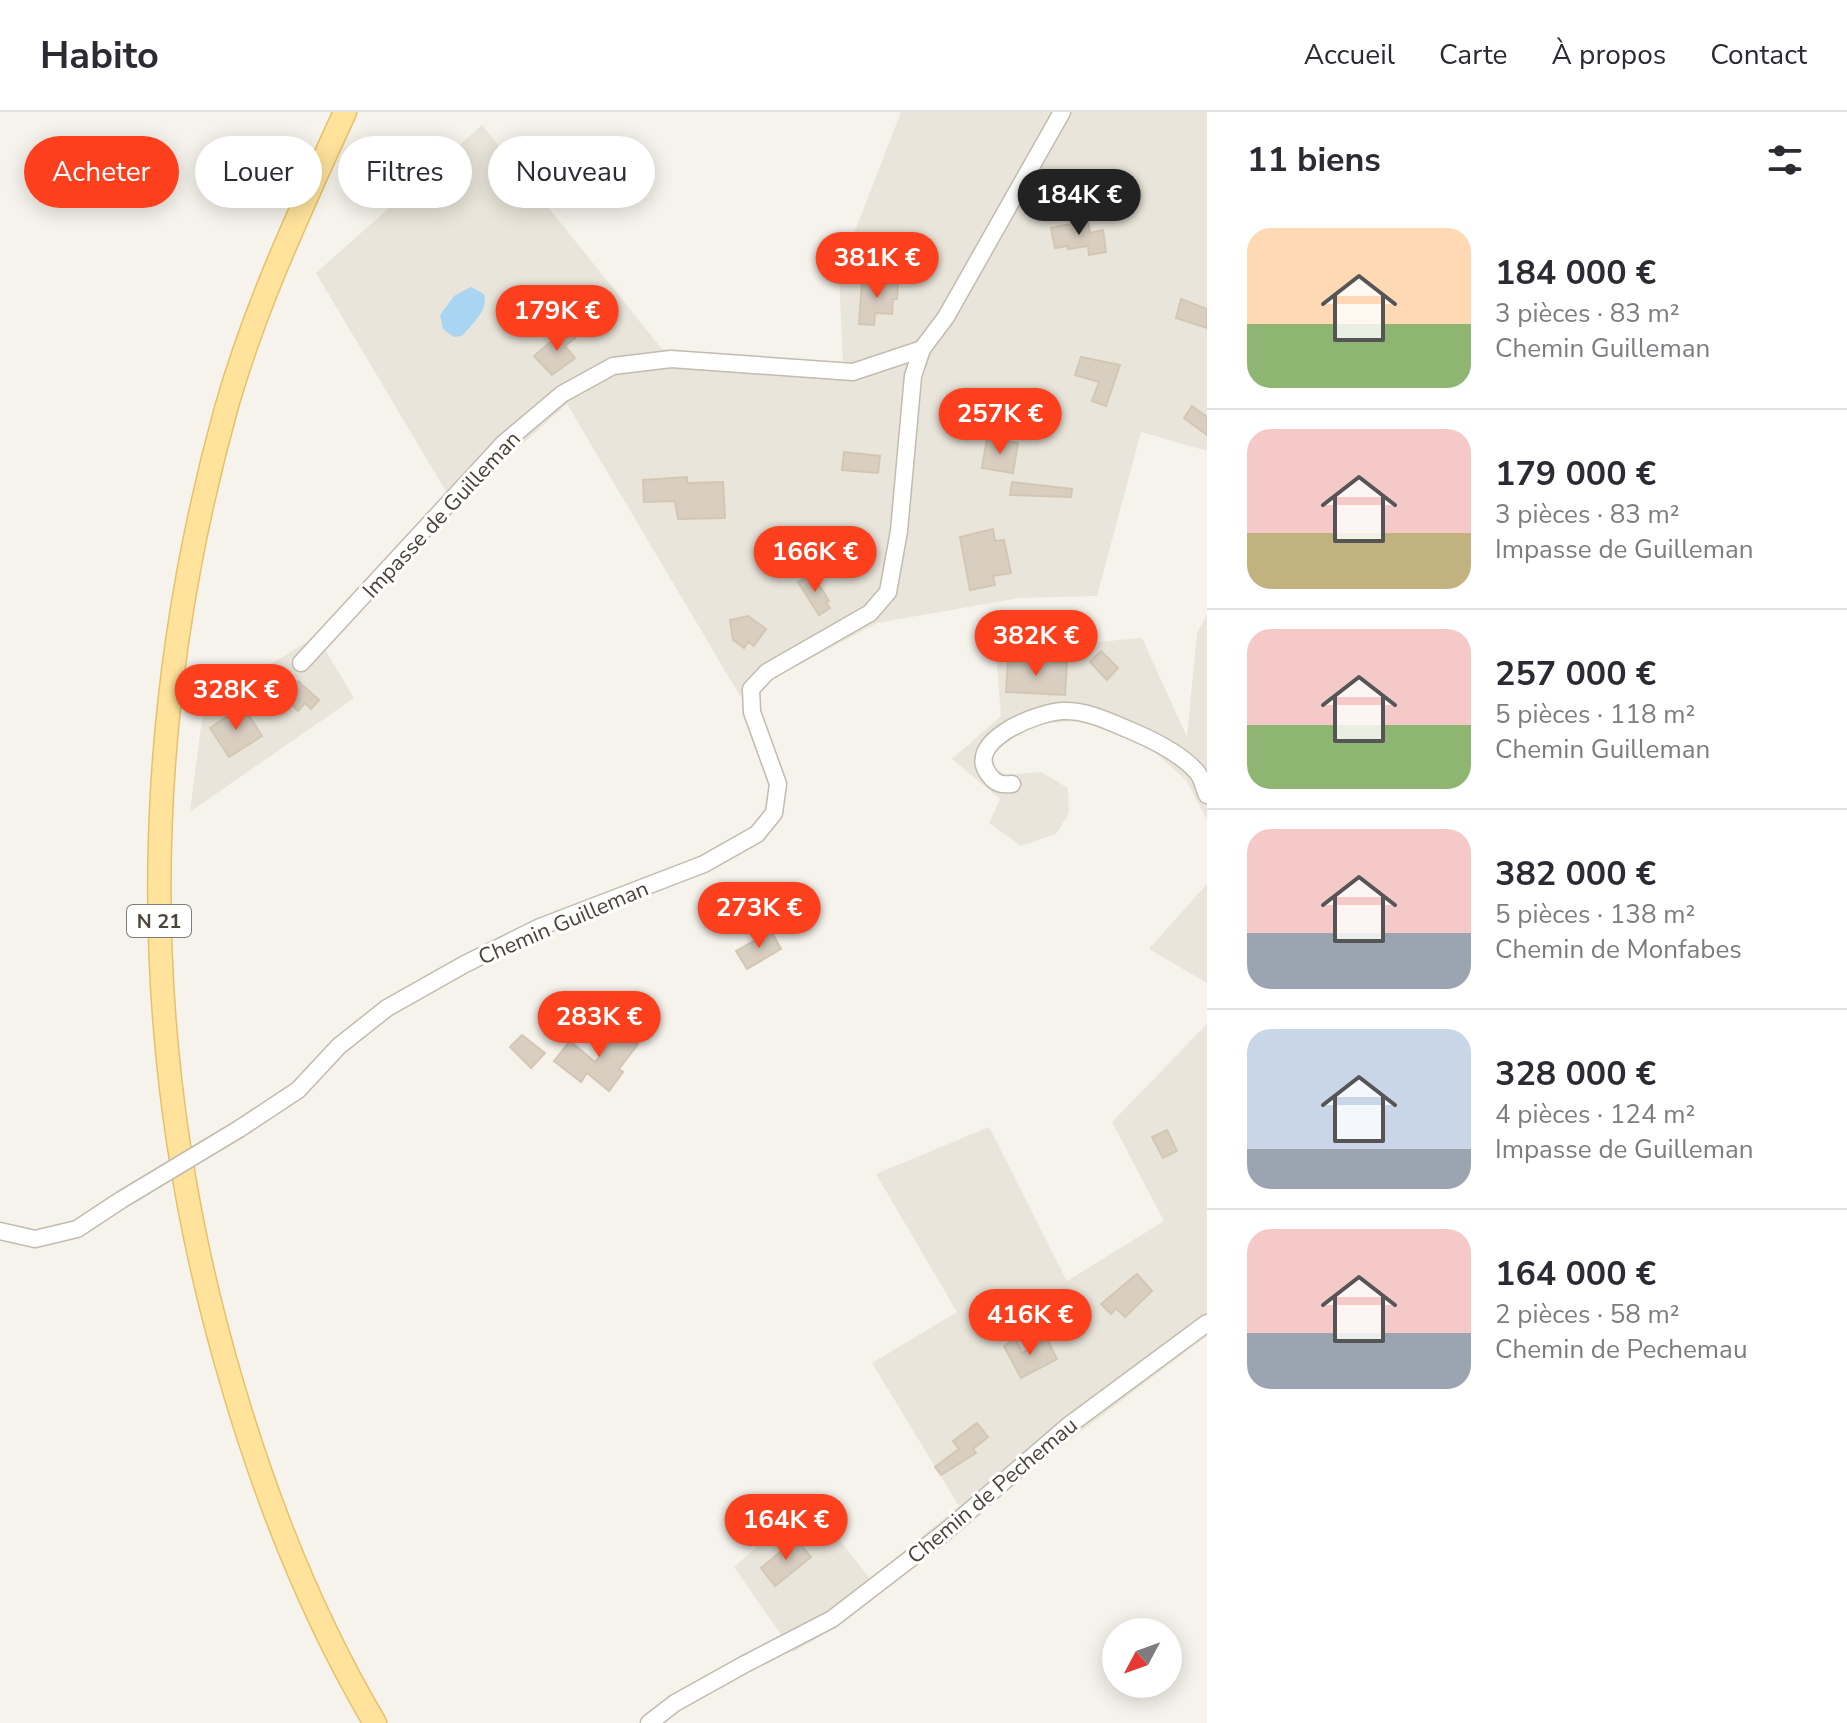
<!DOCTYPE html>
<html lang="fr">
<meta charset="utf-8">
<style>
body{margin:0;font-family:"Nunito Sans",sans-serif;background:#f7f7f7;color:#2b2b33;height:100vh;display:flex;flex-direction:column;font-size:30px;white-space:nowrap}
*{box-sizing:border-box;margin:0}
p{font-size:26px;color:#7c7c81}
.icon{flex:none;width:44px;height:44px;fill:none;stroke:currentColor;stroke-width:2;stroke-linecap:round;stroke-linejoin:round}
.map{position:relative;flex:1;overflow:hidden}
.details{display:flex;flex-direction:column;background:#fff;width:640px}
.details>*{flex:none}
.guide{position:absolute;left:24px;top:24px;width:760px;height:72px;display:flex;gap:16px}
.needle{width:52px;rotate:229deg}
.tools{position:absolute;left:1102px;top:1506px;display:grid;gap:16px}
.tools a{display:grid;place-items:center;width:80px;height:80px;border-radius:50%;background:#fff;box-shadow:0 4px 20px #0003;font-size:40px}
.price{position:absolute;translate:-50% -68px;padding:0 18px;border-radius:28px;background:#fc3f1d;color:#fff;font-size:26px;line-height:52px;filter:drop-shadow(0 2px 4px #0008)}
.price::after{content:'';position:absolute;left:50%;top:48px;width:24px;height:18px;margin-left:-12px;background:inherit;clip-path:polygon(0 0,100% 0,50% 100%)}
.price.on{background:#222;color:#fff}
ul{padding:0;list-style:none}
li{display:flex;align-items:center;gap:24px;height:200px;padding:0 40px}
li+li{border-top:2px solid #e1e1e2}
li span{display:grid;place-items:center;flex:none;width:224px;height:160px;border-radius:24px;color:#555}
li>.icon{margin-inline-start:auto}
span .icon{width:96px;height:96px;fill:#fffc;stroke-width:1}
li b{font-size:34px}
h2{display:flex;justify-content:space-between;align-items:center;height:96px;padding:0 40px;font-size:34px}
.tag{padding:0 28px;border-radius:36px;background:#fff;box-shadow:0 4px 20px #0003;font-size:28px;line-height:72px}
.tag.on{background:#fc3f1d;color:#fff}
header{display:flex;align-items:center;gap:48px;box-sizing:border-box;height:112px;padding:0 40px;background:#fff;border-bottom:2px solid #e1e1e2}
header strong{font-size:38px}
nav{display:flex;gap:44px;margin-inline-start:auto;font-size:28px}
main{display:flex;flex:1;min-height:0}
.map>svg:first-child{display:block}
.residential{fill:#eae5da}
.water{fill:#a9d4f2}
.building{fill:#d8cfc1;stroke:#d3c7b4;stroke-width:2}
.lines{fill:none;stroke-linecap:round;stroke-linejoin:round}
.minor-casing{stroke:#c2bbae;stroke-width:19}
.major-casing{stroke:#e6c16a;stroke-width:25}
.minor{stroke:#fff;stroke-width:16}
.major{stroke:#ffe39c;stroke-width:22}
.minor-bridge-casing{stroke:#c2bbae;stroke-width:19;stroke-linecap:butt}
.minor-bridge{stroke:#fff;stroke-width:16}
.labels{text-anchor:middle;stroke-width:6;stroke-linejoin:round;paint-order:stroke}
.shield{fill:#fff;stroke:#817c74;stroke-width:2}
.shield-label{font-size:20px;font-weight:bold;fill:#4b4439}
.street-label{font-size:22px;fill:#4b4439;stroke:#fff}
</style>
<header>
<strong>Habito</strong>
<nav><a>Accueil</a><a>Carte</a><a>À propos</a><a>Contact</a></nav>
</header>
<main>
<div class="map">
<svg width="1207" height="1611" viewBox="0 0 1207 1611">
<rect width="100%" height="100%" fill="#f6f3ec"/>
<g class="residential">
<polygon points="901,0 1207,0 1207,339 1141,320 1097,484 1019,486 877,511 740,584 567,292 454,393 316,161 482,13 662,237 843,251 839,160"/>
<polygon points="1207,502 1207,708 1186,668 1142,629 1089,608 1038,612 1005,631 993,644 995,656 1005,663 1041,660 1068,676 1069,701 1056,722 1021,734 989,711 1000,687 952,647 1001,604 996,539 1142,526 1187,625 1197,521"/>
<polygon points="317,524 354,586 190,700 204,592"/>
<polygon points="1207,772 1207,871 1149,837"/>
<polygon points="1207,912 1207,1224 1076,1323 831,1518 793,1540 734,1455 809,1388 870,1467 959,1394 872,1251 957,1200 876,1062 989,1015 1067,1169 1164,1109 1112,1010"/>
</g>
<path class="water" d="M471,175L484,182C489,198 472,212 462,224L454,225L443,217L440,203L454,184Z"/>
<g class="building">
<polygon points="1087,105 1090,121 1103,118 1106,140 1089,143 1088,134 1068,137 1068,134 1055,136 1051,116 1075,111 1075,107"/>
<polygon points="862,170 898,171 897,187 893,187 892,202 875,201 874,213 859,212"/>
<polygon points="1181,187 1207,197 1207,216 1176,206"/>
<polygon points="567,216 575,226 565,234 575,246 552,263 534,244"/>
<polygon points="1081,245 1120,253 1106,294 1092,289 1099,270 1075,263"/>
<polygon points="1192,294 1207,305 1207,323 1184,306"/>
<polygon points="987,326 1018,331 1013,361 982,356"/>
<polygon points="844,340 880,344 878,361 842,358"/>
<polygon points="687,365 687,371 723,370 725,406 678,407 675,389 644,390 643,368"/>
<polygon points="1012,370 1072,377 1071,385 1010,383"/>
<polygon points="993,417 995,429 1004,428 1011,461 993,464 995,473 970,478 960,425"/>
<polygon points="812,462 829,489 826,490 830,496 819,503 798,470"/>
<polygon points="748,504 766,517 754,534 748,530 744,536 733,528 730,508"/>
<polygon points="1101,539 1118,556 1107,568 1090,550"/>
<polygon points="1008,548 1067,551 1065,583 1006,580"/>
<polygon points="298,569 319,588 311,597 305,591 298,599 290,591 296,584 289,577"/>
<polygon points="243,594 262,624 229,645 210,616"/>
<polygon points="771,819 781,837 747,857 736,839"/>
<polygon points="615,908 625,923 638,932 619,957 623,960 609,979 587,961 581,970 554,949 570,929 595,950 613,927 605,916"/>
<polygon points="522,923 545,941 531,956 510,935"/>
<polygon points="1167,1018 1177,1039 1163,1046 1152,1025"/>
<polygon points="1137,1162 1152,1179 1125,1205 1116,1196 1111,1202 1101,1192"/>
<polygon points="1015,1227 1022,1241 1047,1227 1057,1247 1021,1266 1004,1234"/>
<polygon points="977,1311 988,1325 973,1337 976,1341 941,1363 935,1355 959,1337 953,1329"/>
<polygon points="796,1427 811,1445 775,1474 761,1456"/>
</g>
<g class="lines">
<g class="minor-casing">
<g id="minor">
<polyline points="301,551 504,331 562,282 613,254 671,247 853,260 922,237"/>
<path d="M1012,672C1002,673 996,672 990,664C961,630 1037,600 1063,599C1088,598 1112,611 1134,620C1155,629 1182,643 1197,660C1202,666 1204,676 1207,683"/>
<polyline points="239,1017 298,978 339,934 387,896 465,852 540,815 704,752 757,722 774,701 778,672 752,600 751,577 767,560 870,501 888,480 899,419 913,264 922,237 946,205 1062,0"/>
<polyline points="0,1119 35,1127 77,1117 121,1088"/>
<polyline points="649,1611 675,1591 745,1552 832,1507 945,1420 1068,1314 1207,1211"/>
</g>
</g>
<g class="major-casing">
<path id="major" d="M345,0C301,97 255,194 226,297C135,626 136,951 234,1278C268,1393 314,1508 375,1611"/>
</g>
<use href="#minor" class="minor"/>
<use href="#major" class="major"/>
<g class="minor-bridge-casing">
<polyline id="minor-bridge" points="121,1088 239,1017"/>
</g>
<use href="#minor-bridge" class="minor-bridge"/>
</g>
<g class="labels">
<rect class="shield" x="127" y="793" width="64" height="32" rx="6"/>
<g class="shield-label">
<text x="159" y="816">N 21</text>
</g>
<g class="street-label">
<text transform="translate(441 402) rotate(-47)" y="8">Impasse de Guilleman</text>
<text transform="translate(563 810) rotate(-23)" y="8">Chemin Guilleman</text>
<text transform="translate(992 1378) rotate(-40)" y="8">Chemin de Pechemau</text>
</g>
</g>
</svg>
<div class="tools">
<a><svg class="needle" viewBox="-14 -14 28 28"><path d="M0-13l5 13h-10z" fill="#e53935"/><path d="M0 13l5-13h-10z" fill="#7c7c81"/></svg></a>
</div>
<b class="price on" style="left:1079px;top:125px">184K €</b>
<b class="price" style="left:877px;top:188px">381K €</b>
<b class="price" style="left:557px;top:241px">179K €</b>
<b class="price" style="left:1000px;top:344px">257K €</b>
<b class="price" style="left:815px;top:482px">166K €</b>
<b class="price" style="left:1036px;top:566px">382K €</b>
<b class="price" style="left:236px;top:620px">328K €</b>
<b class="price" style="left:759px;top:838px">273K €</b>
<b class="price" style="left:599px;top:947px">283K €</b>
<b class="price" style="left:1030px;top:1245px">416K €</b>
<b class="price" style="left:786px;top:1450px">164K €</b>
<div class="guide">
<a class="tag on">Acheter</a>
<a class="tag">Louer</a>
<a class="tag">Filtres</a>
<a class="tag">Nouveau</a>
</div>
</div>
<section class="details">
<h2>11 biens<svg class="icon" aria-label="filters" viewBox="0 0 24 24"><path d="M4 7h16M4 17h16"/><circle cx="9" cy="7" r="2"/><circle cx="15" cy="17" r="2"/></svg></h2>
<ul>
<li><span style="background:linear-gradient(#ffd9b3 60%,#8fb573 0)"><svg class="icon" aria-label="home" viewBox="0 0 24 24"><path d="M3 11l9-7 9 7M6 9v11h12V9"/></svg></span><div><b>184 000 €</b><p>3 pièces · 83 m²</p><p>Chemin Guilleman</p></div></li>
<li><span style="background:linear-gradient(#f6c9c9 65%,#c2b280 0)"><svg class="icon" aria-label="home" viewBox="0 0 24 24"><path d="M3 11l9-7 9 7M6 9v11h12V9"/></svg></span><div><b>179 000 €</b><p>3 pièces · 83 m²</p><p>Impasse de Guilleman</p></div></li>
<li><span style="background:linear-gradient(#f6c9c9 60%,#8fb573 0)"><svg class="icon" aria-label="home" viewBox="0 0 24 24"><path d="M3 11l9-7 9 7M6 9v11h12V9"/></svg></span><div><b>257 000 €</b><p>5 pièces · 118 m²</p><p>Chemin Guilleman</p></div></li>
<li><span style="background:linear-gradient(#f6c9c9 65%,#9aa5b1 0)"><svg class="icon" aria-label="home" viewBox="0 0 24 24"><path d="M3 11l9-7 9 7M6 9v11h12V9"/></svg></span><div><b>382 000 €</b><p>5 pièces · 138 m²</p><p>Chemin de Monfabes</p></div></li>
<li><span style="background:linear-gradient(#c9d6e8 75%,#9aa5b1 0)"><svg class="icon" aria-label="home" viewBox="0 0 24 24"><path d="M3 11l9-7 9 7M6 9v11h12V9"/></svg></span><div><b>328 000 €</b><p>4 pièces · 124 m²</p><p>Impasse de Guilleman</p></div></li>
<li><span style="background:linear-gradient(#f6c9c9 65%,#9aa5b1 0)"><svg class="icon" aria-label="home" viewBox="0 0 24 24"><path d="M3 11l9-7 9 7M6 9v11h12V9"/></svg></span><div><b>164 000 €</b><p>2 pièces · 58 m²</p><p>Chemin de Pechemau</p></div></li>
</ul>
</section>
</main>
